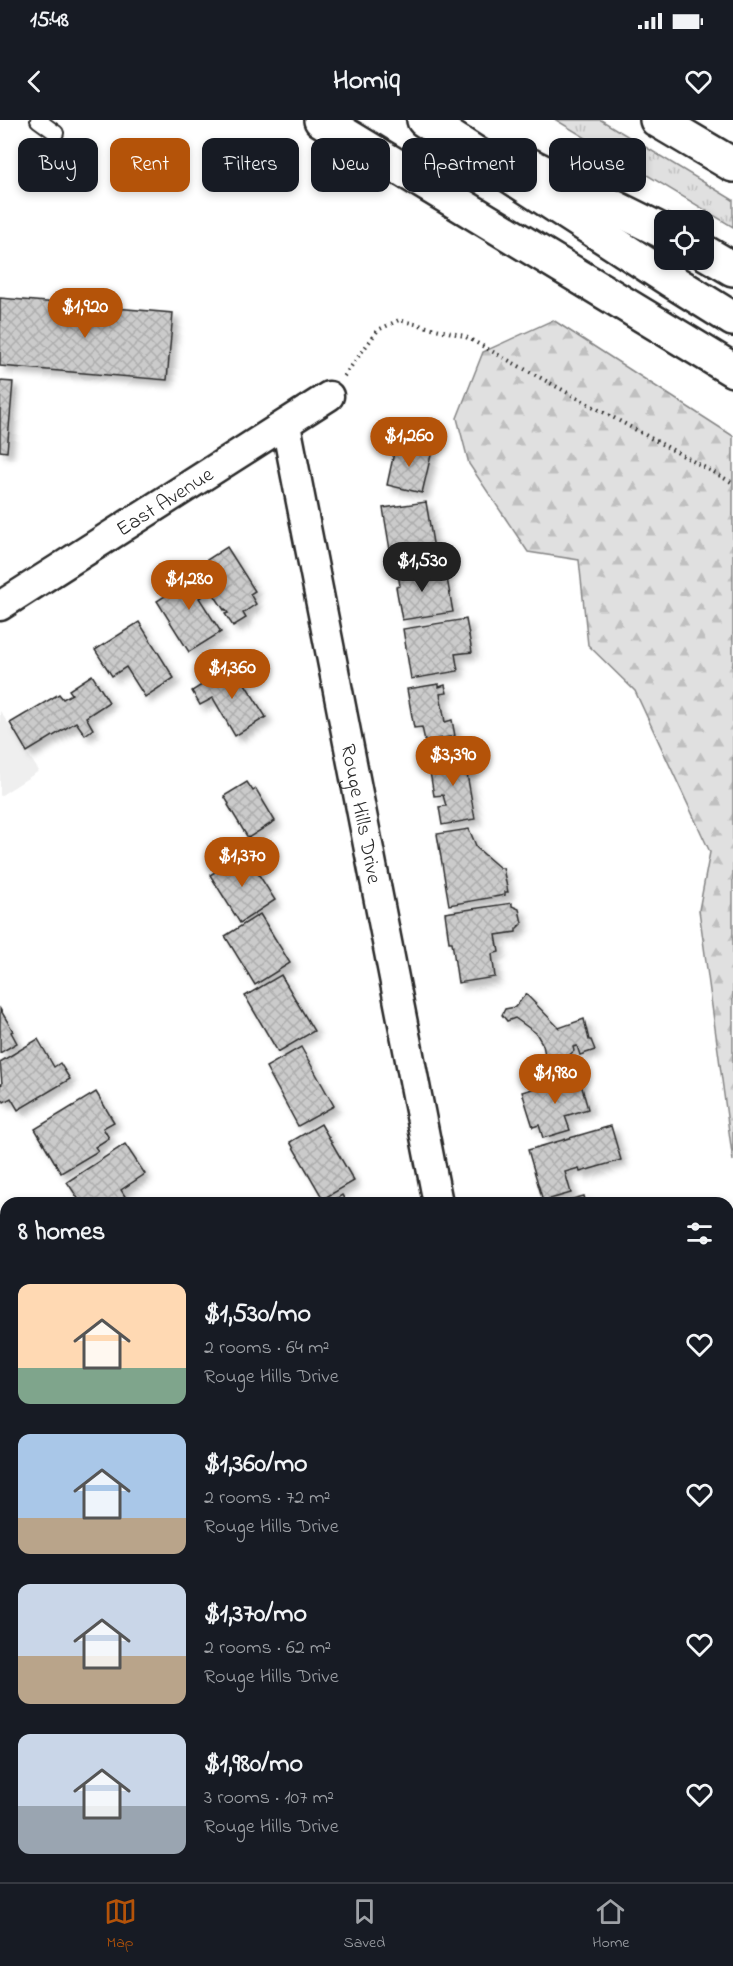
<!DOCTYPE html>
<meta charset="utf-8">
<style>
body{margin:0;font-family:"Indie Flower",sans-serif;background:#242831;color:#f1f3f6;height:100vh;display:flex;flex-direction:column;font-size:22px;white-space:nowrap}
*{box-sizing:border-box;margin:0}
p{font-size:20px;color:#9ea1a6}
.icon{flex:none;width:33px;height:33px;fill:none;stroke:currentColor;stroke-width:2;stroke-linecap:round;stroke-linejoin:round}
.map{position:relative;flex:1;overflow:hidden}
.drawer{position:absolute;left:0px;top:1077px;width:734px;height:686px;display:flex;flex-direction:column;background:#171b24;border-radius:18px 18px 0 0;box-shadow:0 3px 9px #0003}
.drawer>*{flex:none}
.hud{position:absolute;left:18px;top:18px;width:698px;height:54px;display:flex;gap:12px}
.controls{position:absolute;left:654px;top:90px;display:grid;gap:12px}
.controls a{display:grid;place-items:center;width:60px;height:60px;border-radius:12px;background:#171b24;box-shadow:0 3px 9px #0003;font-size:30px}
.price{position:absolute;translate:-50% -51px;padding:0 14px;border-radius:21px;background:#b45309;color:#fff;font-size:20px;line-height:39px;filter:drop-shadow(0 2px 3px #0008)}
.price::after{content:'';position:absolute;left:50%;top:36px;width:18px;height:14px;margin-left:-9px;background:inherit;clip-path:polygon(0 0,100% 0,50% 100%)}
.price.selected{background:#222;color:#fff}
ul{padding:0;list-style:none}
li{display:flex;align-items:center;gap:18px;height:150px;padding:0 18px}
li span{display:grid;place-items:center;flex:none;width:168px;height:120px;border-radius:12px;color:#555}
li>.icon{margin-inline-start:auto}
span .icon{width:72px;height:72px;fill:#fffc;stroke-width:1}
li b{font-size:26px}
h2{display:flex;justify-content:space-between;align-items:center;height:72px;padding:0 18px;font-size:26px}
.pill{padding:0 21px;border-radius:12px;background:#171b24;box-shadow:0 3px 9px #0003;font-size:21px;line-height:54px}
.pill.selected{background:#b45309;color:#fff}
.status{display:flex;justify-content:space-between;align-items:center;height:42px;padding:0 30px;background:#171b24;direction:ltr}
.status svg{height:16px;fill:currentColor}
header{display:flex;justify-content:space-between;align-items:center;height:78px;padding:0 18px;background:#171b24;font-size:27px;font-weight:800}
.tabs{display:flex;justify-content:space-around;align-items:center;height:84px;border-top:2px solid #363941;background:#171b24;font-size:16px;color:#9ea1a6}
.tabs a{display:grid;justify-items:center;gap:3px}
.tabs .selected{color:#b45309}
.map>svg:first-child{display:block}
.built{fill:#efefef}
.grass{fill:url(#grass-tufts);stroke:#868686;stroke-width:1.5}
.forest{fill:url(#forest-firs);stroke:#868686;stroke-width:1.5}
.building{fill:url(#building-cross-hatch);stroke:#2b2b2b;stroke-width:1.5;filter:url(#shadow)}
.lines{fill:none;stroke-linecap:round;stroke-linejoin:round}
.service-casing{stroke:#2b2b2b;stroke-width:18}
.minor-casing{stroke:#2b2b2b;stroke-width:33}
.motorway-casing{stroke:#2b2b2b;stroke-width:38}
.path{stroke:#2b2b2b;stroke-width:4;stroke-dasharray:1.5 4.5;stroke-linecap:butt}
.service{stroke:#fff;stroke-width:14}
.minor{stroke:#fff;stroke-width:28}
.motorway{stroke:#fff;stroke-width:33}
.labels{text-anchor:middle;stroke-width:4.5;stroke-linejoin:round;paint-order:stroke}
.street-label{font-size:21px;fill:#2b2b2b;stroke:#fff}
</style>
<div class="status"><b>15:48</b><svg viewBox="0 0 49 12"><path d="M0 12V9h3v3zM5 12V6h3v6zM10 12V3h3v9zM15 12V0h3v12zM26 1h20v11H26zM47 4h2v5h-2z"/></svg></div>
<header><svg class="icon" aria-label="back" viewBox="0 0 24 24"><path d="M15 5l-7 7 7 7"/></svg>Homiq<svg class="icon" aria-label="heart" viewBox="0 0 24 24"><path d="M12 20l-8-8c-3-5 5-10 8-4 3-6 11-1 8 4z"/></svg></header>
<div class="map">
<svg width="733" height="1762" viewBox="0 0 733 1762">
<defs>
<pattern id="grass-tufts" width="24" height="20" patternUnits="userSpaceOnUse" patternTransform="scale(1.5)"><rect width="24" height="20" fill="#e0e0e0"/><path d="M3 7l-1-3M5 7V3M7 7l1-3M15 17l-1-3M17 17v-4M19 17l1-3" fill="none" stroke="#c0c0c0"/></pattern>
<pattern id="forest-firs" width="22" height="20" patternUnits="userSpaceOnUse" patternTransform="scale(1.5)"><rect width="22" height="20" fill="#e0e0e0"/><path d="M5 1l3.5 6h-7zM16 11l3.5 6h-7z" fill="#c0c0c0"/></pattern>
<pattern id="building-cross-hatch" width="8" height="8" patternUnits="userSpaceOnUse" patternTransform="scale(1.5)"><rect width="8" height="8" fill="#cbcbcb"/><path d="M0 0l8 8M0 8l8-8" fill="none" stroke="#aeaeae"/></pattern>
<filter id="shadow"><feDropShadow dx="5.5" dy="5.5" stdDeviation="3" flood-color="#0004"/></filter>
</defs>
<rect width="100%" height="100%" fill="#fff"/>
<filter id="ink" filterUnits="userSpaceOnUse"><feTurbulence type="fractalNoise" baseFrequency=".0167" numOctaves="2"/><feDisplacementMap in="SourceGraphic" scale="12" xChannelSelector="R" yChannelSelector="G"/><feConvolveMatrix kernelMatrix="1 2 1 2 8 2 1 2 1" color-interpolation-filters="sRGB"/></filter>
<g filter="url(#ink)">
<g class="built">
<polygon points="0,591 39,651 0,676"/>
<polygon points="0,1195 6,1205 6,1336 0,1340"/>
</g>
<polygon class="grass" points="556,0 601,0 733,80 733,107"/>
<polygon class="forest" points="553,200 733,316 733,1041 699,790 710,732 635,571 588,525 579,440 528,432 469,344 457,298 483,232"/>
<g class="building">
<polygon points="0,178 173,193 167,260 0,246"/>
<polygon points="0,261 13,262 7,332 0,331"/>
<polygon points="396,323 432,331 422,373 387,365"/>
<polygon points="426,382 435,435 392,442 383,388"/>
<polygon points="227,427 255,471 250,474 256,484 243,493 246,498 233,506 225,494 228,493 225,489 224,490 196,447"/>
<polygon points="427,444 430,461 447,458 453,492 402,500 396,467 400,466 397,448"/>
<polygon points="192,449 207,473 199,478 221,512 189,532 157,481 173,471 168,464"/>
<polygon points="466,499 472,532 455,534 458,551 411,559 403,509"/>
<polygon points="139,502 174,558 145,577 126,547 112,556 95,530"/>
<polygon points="233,545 266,597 235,616 213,578 200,585 192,571"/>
<polygon points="92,555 109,582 86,597 93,609 85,615 76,602 27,632 10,603 59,574 63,579 72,574 69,570"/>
<polygon points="439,564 439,567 445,565 447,573 440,574 445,602 452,600 455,616 425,621 422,607 414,608 407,569"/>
<polygon points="468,633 472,653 467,654 475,699 442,705 439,687 446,686 443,675 434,676 428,640"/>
<polygon points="247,662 253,671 256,669 275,701 248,718 228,685 229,684 224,676"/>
<polygon points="469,709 477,728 500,748 503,748 508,772 505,772 505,775 449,785 437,714"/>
<polygon points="245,733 275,780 240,803 210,755"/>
<polygon points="512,783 512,786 519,789 522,803 516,809 516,812 496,815 499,832 492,834 495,857 458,863 452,822 449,822 445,793"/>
<polygon points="260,794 290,843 255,865 225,816"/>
<polygon points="281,855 314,911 278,932 245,876"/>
<polygon points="526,874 559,908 584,899 589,920 591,920 595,930 580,935 577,926 573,927 574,931 567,937 563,946 548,950 543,925 536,913 515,898 507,901 502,895 505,889 515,887"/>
<polygon points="0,889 13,911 11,912 17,923 0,933"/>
<polygon points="38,919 54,947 60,943 70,959 18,990 11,978 4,982 0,975 0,965 2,964 0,942"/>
<polygon points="301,927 334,986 298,1006 266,947"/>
<polygon points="579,957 588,989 565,996 570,1010 543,1018 539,1005 533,1007 522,972 566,959 567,961"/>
<polygon points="96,972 114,1002 103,1008 109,1018 95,1027 98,1031 61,1053 35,1009"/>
<polygon points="321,1004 354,1061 323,1079 290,1022"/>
<polygon points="611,1006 621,1040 580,1052 579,1048 565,1052 571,1073 543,1081 528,1030"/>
<polygon points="125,1024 145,1054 121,1070 128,1081 124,1083 81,1083 67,1062"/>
<polygon points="342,1075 347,1083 329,1083"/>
<polygon points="584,1076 586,1083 557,1083"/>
<polygon points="728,1454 733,1463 729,1467 733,1473 733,1492 728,1495"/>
<polygon points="733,1509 733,1528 728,1519 728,1513"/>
<polygon points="0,1687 6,1695 6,1756 16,1756 7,1762 4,1762 0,1755"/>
<polygon points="41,1756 45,1756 49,1762 32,1762"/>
<polygon points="228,1756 269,1756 273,1762 224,1762 230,1758"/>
<polygon points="459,1756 517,1756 520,1762 481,1762 480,1759 475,1762 463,1762"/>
<polygon points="649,1756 692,1756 696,1762 652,1762"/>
</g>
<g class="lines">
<g class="service-casing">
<polyline id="service" points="38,0 56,13"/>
</g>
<g class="minor-casing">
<g id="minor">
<path id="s1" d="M286,305L438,1083"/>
<path id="s2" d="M0,486L329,276"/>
<polyline points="0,1148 6,1157"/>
<polyline points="0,1363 6,1360"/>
<polyline points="728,1683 733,1692"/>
<polyline points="379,1756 383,1762"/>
</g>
</g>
<g class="motorway-casing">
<g id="motorway">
<polyline points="321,0 733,250"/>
<polyline points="424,0 672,161 733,199"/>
<polyline points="657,0 733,45"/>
<polyline points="517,39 664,112"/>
<polyline points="704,132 733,149"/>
</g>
</g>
<polyline class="path" points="344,256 378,210 399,200 464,216 733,363"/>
<use href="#service" class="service"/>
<use href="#minor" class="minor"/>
<use href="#motorway" class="motorway"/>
</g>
</g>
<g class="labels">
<g class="street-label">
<text dy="7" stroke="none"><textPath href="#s2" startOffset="195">East Avenue</textPath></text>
<text dy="7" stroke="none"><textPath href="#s1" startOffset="396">Rouge Hills Drive</textPath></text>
</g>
</g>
</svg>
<div class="controls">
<a><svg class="icon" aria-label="locate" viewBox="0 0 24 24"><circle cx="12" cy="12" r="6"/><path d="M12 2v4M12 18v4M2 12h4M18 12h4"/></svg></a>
</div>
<b class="price" style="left:85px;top:219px">$1,920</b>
<b class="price" style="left:409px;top:348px">$1,260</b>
<b class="price selected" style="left:422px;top:473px">$1,530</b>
<b class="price" style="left:189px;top:491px">$1,280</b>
<b class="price" style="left:232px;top:580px">$1,360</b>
<b class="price" style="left:453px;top:667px">$3,390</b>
<b class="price" style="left:242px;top:768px">$1,370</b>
<b class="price" style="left:555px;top:985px">$1,980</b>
<div class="hud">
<a class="pill">Buy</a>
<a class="pill selected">Rent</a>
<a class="pill">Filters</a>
<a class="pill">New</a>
<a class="pill">Apartment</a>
<a class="pill">House</a>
</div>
<section class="drawer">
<h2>8 homes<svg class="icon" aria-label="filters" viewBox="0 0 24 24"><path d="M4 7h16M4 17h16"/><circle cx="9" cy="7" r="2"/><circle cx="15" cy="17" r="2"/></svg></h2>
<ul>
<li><span style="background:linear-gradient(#ffd9b3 70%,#7fa58c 0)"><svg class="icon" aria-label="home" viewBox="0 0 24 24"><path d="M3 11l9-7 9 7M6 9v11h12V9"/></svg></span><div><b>$1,530/mo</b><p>2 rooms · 64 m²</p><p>Rouge Hills Drive</p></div><svg class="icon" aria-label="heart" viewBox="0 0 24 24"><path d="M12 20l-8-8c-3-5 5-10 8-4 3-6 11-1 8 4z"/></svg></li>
<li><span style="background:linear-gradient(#a9c7e8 70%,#b9a48a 0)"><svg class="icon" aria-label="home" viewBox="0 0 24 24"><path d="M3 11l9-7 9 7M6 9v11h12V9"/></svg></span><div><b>$1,360/mo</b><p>2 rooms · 72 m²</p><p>Rouge Hills Drive</p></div><svg class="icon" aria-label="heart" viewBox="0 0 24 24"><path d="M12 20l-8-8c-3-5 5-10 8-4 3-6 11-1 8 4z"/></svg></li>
<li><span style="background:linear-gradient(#c9d6e8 60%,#b9a48a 0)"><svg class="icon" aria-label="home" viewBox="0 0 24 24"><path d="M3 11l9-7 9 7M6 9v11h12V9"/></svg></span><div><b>$1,370/mo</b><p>2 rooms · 62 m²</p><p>Rouge Hills Drive</p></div><svg class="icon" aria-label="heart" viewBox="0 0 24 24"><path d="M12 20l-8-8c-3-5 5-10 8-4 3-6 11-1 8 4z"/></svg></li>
<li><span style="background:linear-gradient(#c9d6e8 60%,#9aa5b1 0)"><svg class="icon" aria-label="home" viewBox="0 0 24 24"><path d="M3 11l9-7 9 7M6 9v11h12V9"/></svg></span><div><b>$1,980/mo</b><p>3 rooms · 107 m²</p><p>Rouge Hills Drive</p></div><svg class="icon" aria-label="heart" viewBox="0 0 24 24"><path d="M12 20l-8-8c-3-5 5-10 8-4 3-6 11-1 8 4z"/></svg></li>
</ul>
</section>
</div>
<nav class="tabs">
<a class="selected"><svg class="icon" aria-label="map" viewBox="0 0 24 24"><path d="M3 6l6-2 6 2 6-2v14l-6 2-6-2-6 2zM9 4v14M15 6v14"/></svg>Map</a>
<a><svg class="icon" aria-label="saved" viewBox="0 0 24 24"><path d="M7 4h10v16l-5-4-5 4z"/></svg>Saved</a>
<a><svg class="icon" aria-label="home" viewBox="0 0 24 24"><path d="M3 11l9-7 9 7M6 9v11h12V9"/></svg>Home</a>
</nav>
